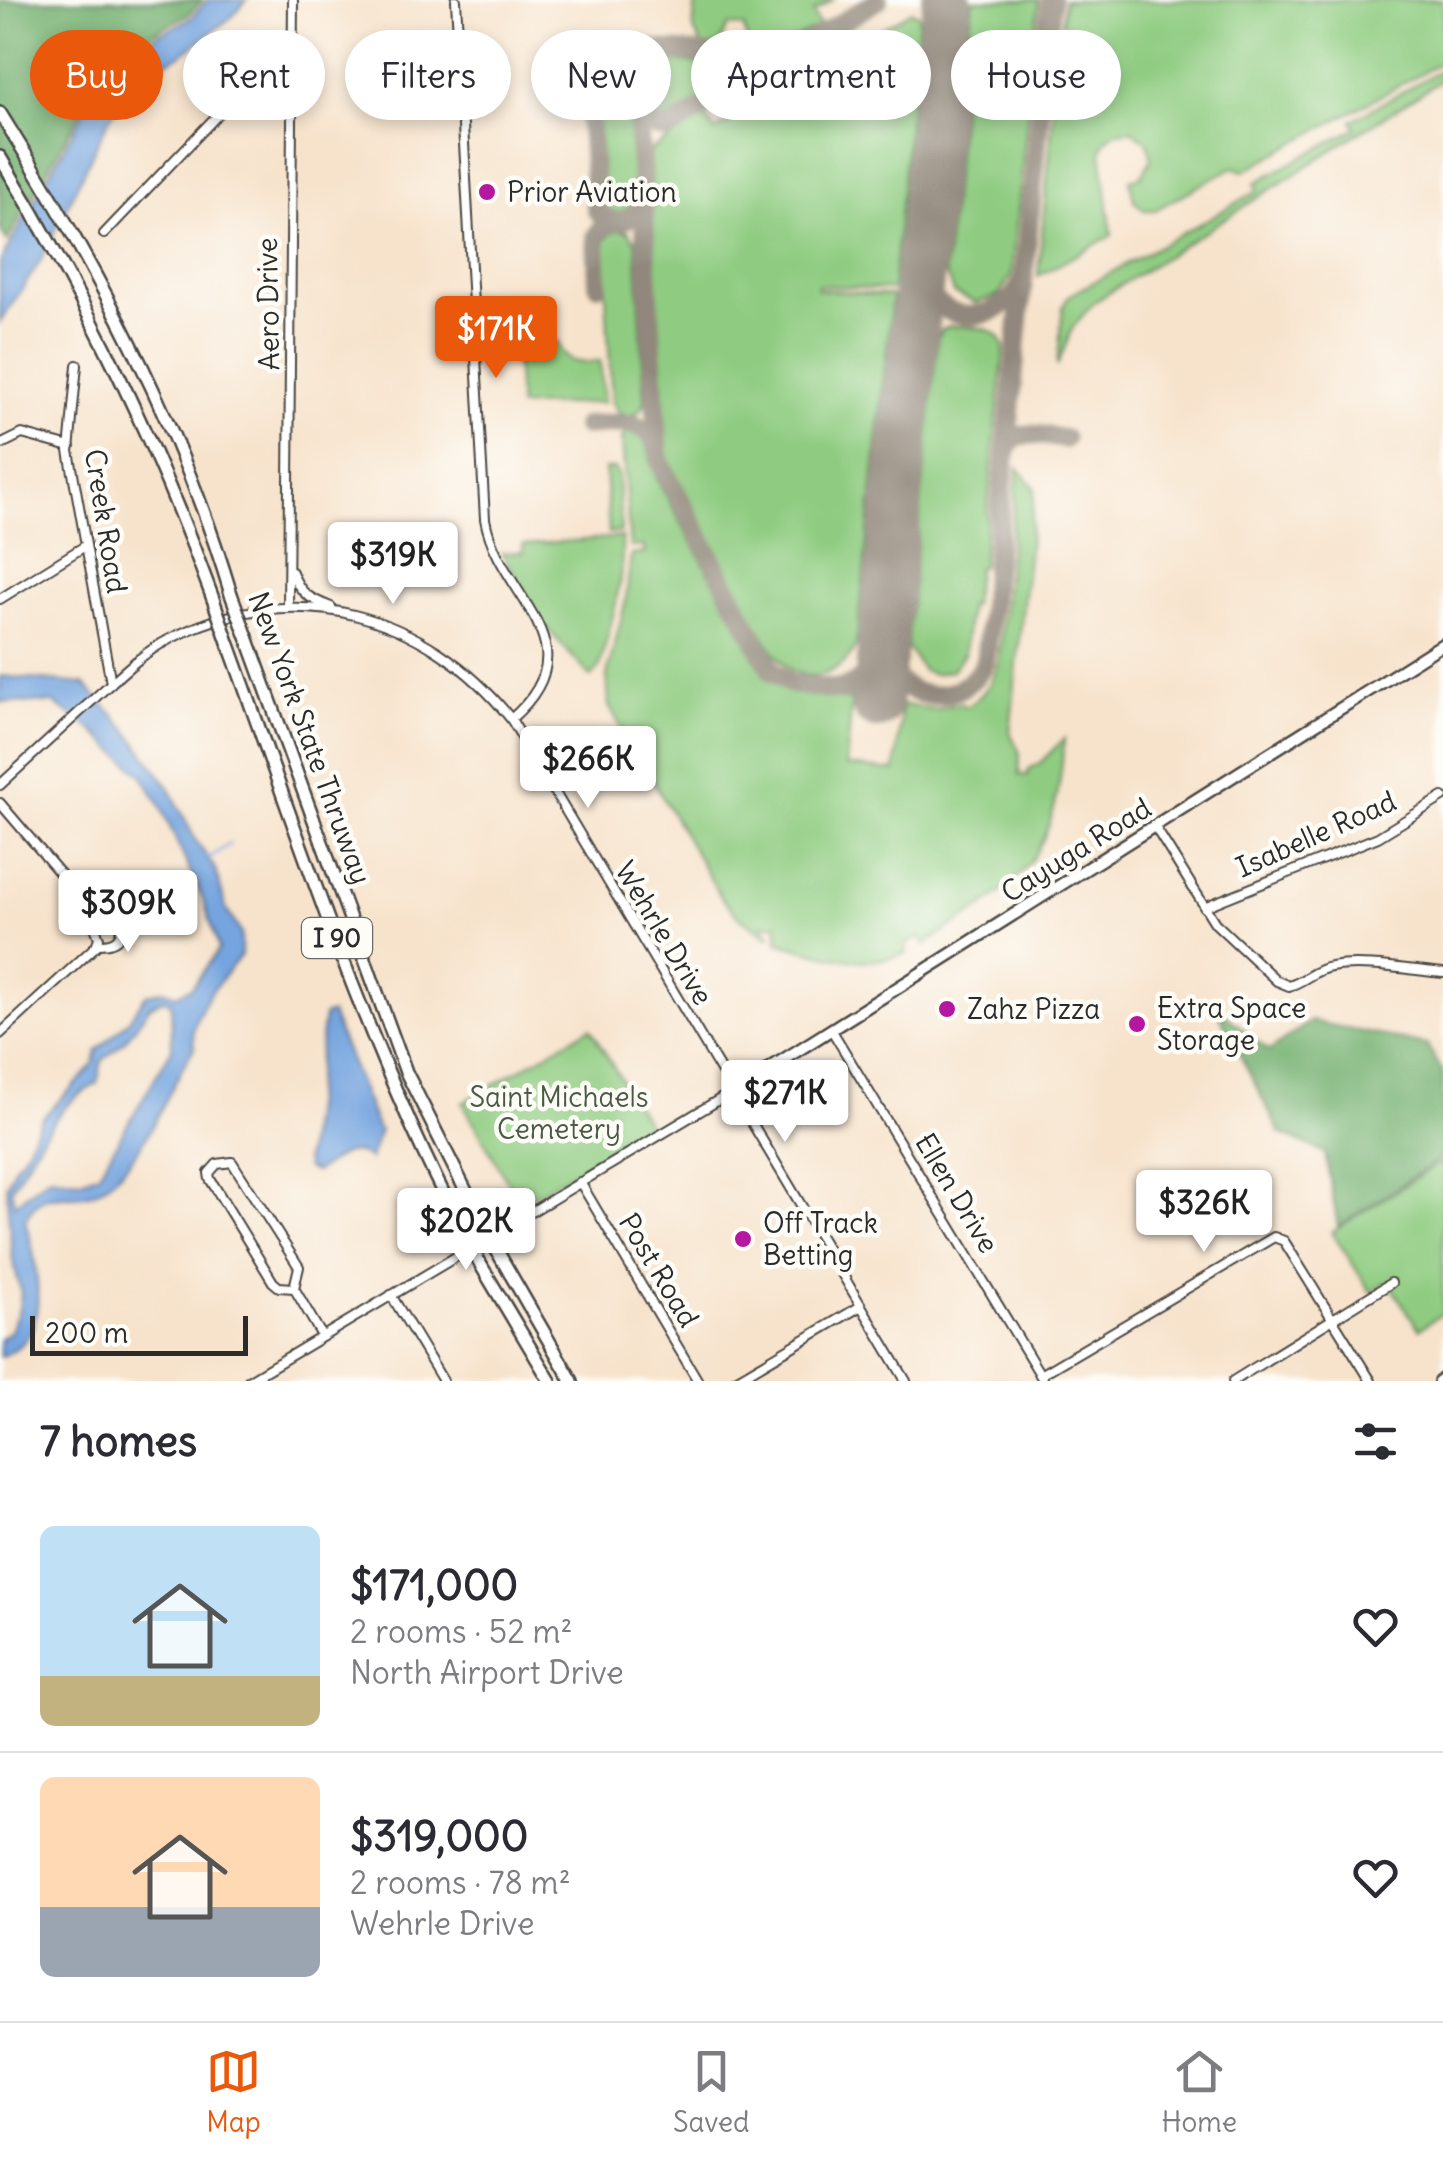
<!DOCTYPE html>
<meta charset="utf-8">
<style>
body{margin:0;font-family:Delius,sans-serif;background:#f7f7f7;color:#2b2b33;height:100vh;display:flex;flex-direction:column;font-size:38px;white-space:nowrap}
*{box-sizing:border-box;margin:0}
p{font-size:32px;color:#7c7c81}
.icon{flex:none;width:55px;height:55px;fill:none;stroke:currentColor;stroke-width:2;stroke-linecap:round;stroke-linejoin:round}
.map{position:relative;height:1381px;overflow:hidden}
.panel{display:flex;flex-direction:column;background:#fff;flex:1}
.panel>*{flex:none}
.hud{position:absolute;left:30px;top:30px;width:1385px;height:90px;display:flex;gap:20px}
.scale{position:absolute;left:30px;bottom:25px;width:218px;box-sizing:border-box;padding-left:10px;border:5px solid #2b2b2b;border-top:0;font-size:28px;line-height:35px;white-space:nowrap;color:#2b2b2b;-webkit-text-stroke:8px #fdfcf7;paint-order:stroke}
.price{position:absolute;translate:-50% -85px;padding:0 22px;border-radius:10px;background:#fff;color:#222;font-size:32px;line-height:65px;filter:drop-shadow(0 2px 5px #0008)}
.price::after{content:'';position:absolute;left:50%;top:60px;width:30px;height:22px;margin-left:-15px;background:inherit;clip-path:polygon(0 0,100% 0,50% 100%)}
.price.selected{background:#ea580c;color:#fff}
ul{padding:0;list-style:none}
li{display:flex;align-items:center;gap:30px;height:250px;padding:0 40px}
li+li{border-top:2px solid #e1e1e2}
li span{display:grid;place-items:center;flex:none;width:280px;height:200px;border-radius:15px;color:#555}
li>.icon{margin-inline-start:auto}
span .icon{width:120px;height:120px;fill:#fffc;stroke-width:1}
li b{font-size:42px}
h2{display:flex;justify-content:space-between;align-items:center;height:120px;padding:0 40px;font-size:42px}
.pill{padding:0 35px;border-radius:45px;background:#fff;box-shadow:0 5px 15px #0003;font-size:35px;line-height:90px}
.pill.selected{background:#ea580c;color:#fff}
.tab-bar{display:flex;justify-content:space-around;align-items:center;height:140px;border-top:2px solid #e1e1e2;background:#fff;font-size:28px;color:#7c7c81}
.tab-bar a{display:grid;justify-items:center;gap:5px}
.tab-bar .selected{color:#ea580c}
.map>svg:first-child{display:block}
.green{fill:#8fcc81;stroke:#5d7c56;stroke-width:2.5}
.forest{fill:#73b06f;stroke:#4f6e4d;stroke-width:2.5}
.water{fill:#75a4df;stroke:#506885;stroke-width:2.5;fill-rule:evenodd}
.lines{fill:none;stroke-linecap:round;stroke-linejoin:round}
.stream{stroke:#75a4df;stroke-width:2.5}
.taxiway{stroke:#91877c;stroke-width:20}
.runway{stroke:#91877c;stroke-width:50}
.minor-casing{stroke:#4a4743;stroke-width:12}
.major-casing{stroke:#4a4743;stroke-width:15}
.highway-casing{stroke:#4a4743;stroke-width:16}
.minor{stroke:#fff;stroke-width:8}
.major{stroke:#fff;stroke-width:10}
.highway{stroke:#fff;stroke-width:11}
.highway-bridge-casing{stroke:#4a4743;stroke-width:16;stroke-linecap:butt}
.highway-bridge{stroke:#fff;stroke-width:11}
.poi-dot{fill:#b5179e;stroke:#fdfcf7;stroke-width:4}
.labels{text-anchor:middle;stroke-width:9;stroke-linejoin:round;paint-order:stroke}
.shield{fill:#fdfcf7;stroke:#6a6a68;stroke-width:2.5}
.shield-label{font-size:25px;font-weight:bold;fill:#2b2b2b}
.poi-label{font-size:28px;fill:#2b2b2b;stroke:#fdfcf7;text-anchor:start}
.street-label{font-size:28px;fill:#2b2b2b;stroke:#fdfcf7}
.park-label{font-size:28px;fill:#495b45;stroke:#fdfcf7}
</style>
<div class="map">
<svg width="1443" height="1381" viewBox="0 0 1443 1381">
<rect width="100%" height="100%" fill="#fdfcf7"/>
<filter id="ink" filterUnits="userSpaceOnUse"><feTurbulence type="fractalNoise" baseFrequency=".01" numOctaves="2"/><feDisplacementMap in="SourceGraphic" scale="20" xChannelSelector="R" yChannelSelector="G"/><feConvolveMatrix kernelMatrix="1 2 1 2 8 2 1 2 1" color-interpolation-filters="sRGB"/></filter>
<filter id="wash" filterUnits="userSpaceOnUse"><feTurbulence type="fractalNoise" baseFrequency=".0048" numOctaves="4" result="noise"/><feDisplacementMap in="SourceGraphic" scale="40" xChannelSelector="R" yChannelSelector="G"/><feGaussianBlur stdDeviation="2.25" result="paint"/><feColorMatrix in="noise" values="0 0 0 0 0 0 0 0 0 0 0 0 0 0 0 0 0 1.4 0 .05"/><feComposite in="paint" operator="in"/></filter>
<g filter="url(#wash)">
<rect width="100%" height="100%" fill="#f7e3cc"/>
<g class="green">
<path d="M696,0H833L813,12L820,26C798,36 769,58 747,41L744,27L728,26L719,44L712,47L702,46L693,29Z"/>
<polygon points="973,0 1039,0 1011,276 998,296 976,303 954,293 945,272"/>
<path d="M1064,0H1443V61L1244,171L1233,167L1155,210H1144L1134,201L1130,180L1142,175L1151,160L1148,142L1133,131C1116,129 1105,136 1101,152L1112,235L1038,276Z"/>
<path d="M911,11L917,13L919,18L892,290L818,285V289L892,296L856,647C844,672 810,686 786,666C765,648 672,482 666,454C659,425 661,392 660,362C656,294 652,225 648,156L652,150L705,117L715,131Z"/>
<path d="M657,59L714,66L722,75L716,91L668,120H656C641,108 640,80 647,63Z"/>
<polygon points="1443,69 1443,79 1093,303 1073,327 1057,366 1063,306 1069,296 1258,191 1255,183 1356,128 1352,120"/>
<polygon points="611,97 623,100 629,111 634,198 629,209 618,213 606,209 601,200 596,110 601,102"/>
<path d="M618,230L629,232L636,243L645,402C641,414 631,418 619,413L612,403L603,243L611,233Z"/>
<path d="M950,326C971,328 1000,323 1004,349L982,566L977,568L973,605H969L964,654L952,670L935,674L923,671L907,647L938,337L942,329Z"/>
<path d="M558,342C564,365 580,364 600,361L604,402L519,407L515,344Z"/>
<path d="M632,432L646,440L657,479L767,677C791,698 822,697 852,700L846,766L895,771L902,705L935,709L962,703L965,707C982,698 993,682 998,664L1018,468L1035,488L1010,732L1020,753L1019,775H1028L1029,769L1040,763L1064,739C1056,859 1023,884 925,944L920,937L906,945L907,953C862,970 822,955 778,942V924L762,925L770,935L768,937L739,917L721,897L609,706L607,675L626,600L631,555L645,553L644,546L630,547L622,439L625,433Z"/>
<polygon points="605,469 615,469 618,475 621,532 609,533"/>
<path d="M622,537C624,583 611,624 599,668L591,677L542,623L502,553L523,552V545Z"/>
<polygon points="590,1028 649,1126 520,1204 463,1103"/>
<polygon points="1443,1161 1443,1313 1419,1329 1388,1282 1371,1292 1332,1232"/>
</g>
<g class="forest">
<polygon points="0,0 203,0 189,14 122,50 91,94 7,241 0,229"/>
<polygon points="1215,1006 1269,1051 1311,1021 1427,1045 1443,1072 1443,1157 1338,1227 1325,1153 1280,1133"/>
</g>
<g class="water">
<polygon points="208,0 247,0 233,16 181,55 149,70 109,119 40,262 0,322 0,262 90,102 124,53 191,18"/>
<path d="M0,676L84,684L126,728L169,787L196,841L216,870L226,909L241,933V955L209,995L197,1018L193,1031L194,1048C166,1092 145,1162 98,1190C72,1206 42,1180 25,1221C35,1250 47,1313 26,1339C20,1347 9,1353 0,1357V1339L10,1331L19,1309L21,1292L12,1257L6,1186L15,1165L23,1156L41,1119L83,1077L94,1063L97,1051L128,1021L146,995L163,990L176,995L192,987L219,949L203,899L158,801L142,775L90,728L53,703L0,702ZM164,999L171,1003L172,1049L99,1173L81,1180L49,1176L15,1204L11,1189C34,1152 56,1103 97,1084L102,1061L124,1042L151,1005Z"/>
<path d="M331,1014L379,1132L370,1159C349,1143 334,1160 315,1172L307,1169L305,1160L324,1015Z"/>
</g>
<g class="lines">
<polyline class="stream" points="206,860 230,844"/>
<g class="taxiway">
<polyline points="592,44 778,61"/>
<polyline points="642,49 635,66 659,460 772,671 791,684 853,692"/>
<polyline points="565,92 606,89"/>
<path d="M642,200C634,223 612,229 596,209L589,113L597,95C640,68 629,132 669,129L878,0"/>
<path d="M922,253C922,266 921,279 928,291C949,330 1007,319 1022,282"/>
<polyline points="598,285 596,237 602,227 614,222"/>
<path d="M585,426C611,425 643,415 656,443"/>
<path d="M1007,450C1015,426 1044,436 1064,439"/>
<path d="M885,623C885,637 883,651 888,664C906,709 965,702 985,663L1051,0"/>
<path d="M839,689C863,684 877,670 881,645"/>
</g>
<polyline class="runway" points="877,704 947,0"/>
</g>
</g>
<g filter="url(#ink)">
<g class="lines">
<g class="minor-casing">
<g id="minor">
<path d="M456,0L485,519C499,598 598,643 511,719"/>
<polyline points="104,234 291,38"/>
<polyline points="77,365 69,451 111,683"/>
<polyline points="0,445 22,434 70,447"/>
<path d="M292,572C300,594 310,599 331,607"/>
<polyline points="0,599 85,546"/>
<polyline points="288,607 293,0"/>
<path d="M0,785C32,756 64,726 96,697C119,676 141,654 168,640C292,575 426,612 511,719L906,1381"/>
<polyline points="0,803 87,905 99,938 96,946 0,1034"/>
<path d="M1155,827L1215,923L1277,981L1289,986C1304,982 1315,969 1331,967C1363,961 1410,970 1443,973"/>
<polyline points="1204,907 1378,837 1443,797"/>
<path d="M95,920H113L121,928C121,942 110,944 98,944"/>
<polyline points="831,1029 1044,1381"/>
<polyline points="580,1182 698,1381"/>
<polyline points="294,1288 279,1287 273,1282 210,1179 209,1173 217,1164 232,1162 299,1267 294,1288 322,1336"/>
<polyline points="391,1295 443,1381"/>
<polyline points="1040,1375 1274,1237 1284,1241 1371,1381"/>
<polyline points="248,1381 732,1092"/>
<polyline points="734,1381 861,1306"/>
<polyline points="1233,1381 1391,1283"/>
<polyline points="1438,1381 1443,1377"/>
</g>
</g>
<g class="major-casing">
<polyline id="major" points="732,1092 1443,644"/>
</g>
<g class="highway-casing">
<g id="highway">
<path d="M0,113C95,264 180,423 231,594"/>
<path d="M0,157C85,297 157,445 213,599"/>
<polyline points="247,637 406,1072 479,1217"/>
<path d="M228,642C300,839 364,1042 461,1228"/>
<polyline points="500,1256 572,1381"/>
<polyline points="482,1267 550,1381"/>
</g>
</g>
<use href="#minor" class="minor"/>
<use href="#major" class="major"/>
<use href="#highway" class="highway"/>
<g class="highway-bridge-casing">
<g id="highway-bridge">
<polyline points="231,594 247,637"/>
<polyline points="213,599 228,642"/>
<polyline points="479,1217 500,1256"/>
<polyline points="461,1228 482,1267"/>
</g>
</g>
<use href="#highway-bridge" class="highway-bridge"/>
</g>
</g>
<g class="poi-dot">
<circle cx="487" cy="192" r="10"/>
<circle cx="947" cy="1009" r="10"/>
<circle cx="1137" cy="1024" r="10"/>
<circle cx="743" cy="1239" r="10"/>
</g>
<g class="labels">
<rect class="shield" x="302" y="918" width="70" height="40" rx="8"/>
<g class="shield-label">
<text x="337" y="947">I 90</text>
</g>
<g class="poi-label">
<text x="507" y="202">Prior Aviation</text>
<text x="1157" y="1018">Extra Space<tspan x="1157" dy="32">Storage</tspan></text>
<text x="967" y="1019">Zahz Pizza</text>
<text x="763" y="1233">Off Track<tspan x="763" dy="32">Betting</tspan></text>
</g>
<g class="street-label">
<text transform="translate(268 304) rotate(-91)" y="10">Aero Drive</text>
<text transform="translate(106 521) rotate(81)" y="10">Creek Road</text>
<text transform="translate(310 738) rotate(70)" y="10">New York State Thruway</text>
<text transform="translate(1316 834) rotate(-24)" y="10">Isabelle Road</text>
<text transform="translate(1076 850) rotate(-32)" y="10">Cayuga Road</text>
<text transform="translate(664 933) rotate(59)" y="10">Wehrle Drive</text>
<text transform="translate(957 1193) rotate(59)" y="10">Ellen Drive</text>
<text transform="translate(659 1270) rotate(59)" y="10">Post Road</text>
</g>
<g class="park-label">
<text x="559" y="1107">Saint Michaels<tspan x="559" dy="32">Cemetery</tspan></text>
</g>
</g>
</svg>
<div class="scale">200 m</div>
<b class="price selected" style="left:496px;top:381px">$171K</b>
<b class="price" style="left:393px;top:607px">$319K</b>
<b class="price" style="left:588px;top:811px">$266K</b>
<b class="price" style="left:128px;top:955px">$309K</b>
<b class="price" style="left:785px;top:1145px">$271K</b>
<b class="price" style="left:1204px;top:1255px">$326K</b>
<b class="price" style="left:466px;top:1273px">$202K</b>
<div class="hud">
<a class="pill selected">Buy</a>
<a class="pill">Rent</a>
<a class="pill">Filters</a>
<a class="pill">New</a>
<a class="pill">Apartment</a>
<a class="pill">House</a>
</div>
</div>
<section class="panel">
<h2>7 homes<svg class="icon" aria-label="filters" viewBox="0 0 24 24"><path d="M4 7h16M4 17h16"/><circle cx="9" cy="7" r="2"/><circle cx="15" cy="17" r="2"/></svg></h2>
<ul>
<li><span style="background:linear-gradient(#bfe0f5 75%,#c2b280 0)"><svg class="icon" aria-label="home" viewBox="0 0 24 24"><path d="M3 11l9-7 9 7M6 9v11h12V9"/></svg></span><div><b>$171,000</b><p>2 rooms · 52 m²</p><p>North Airport Drive</p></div><svg class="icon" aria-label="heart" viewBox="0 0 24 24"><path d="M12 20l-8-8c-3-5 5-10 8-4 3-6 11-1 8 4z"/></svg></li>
<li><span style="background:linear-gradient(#ffd9b3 65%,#9aa5b1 0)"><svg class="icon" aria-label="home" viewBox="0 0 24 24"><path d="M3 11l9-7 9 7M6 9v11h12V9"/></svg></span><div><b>$319,000</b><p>2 rooms · 78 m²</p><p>Wehrle Drive</p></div><svg class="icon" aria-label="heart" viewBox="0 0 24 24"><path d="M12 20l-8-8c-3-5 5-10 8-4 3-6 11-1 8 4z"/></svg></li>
</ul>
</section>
<nav class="tab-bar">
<a class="selected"><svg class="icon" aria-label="map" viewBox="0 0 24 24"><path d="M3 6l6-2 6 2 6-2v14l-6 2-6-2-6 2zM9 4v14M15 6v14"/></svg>Map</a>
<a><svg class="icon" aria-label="saved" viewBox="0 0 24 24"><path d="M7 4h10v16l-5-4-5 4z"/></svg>Saved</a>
<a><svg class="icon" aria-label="home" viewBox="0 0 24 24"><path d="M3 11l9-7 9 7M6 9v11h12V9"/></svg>Home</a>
</nav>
